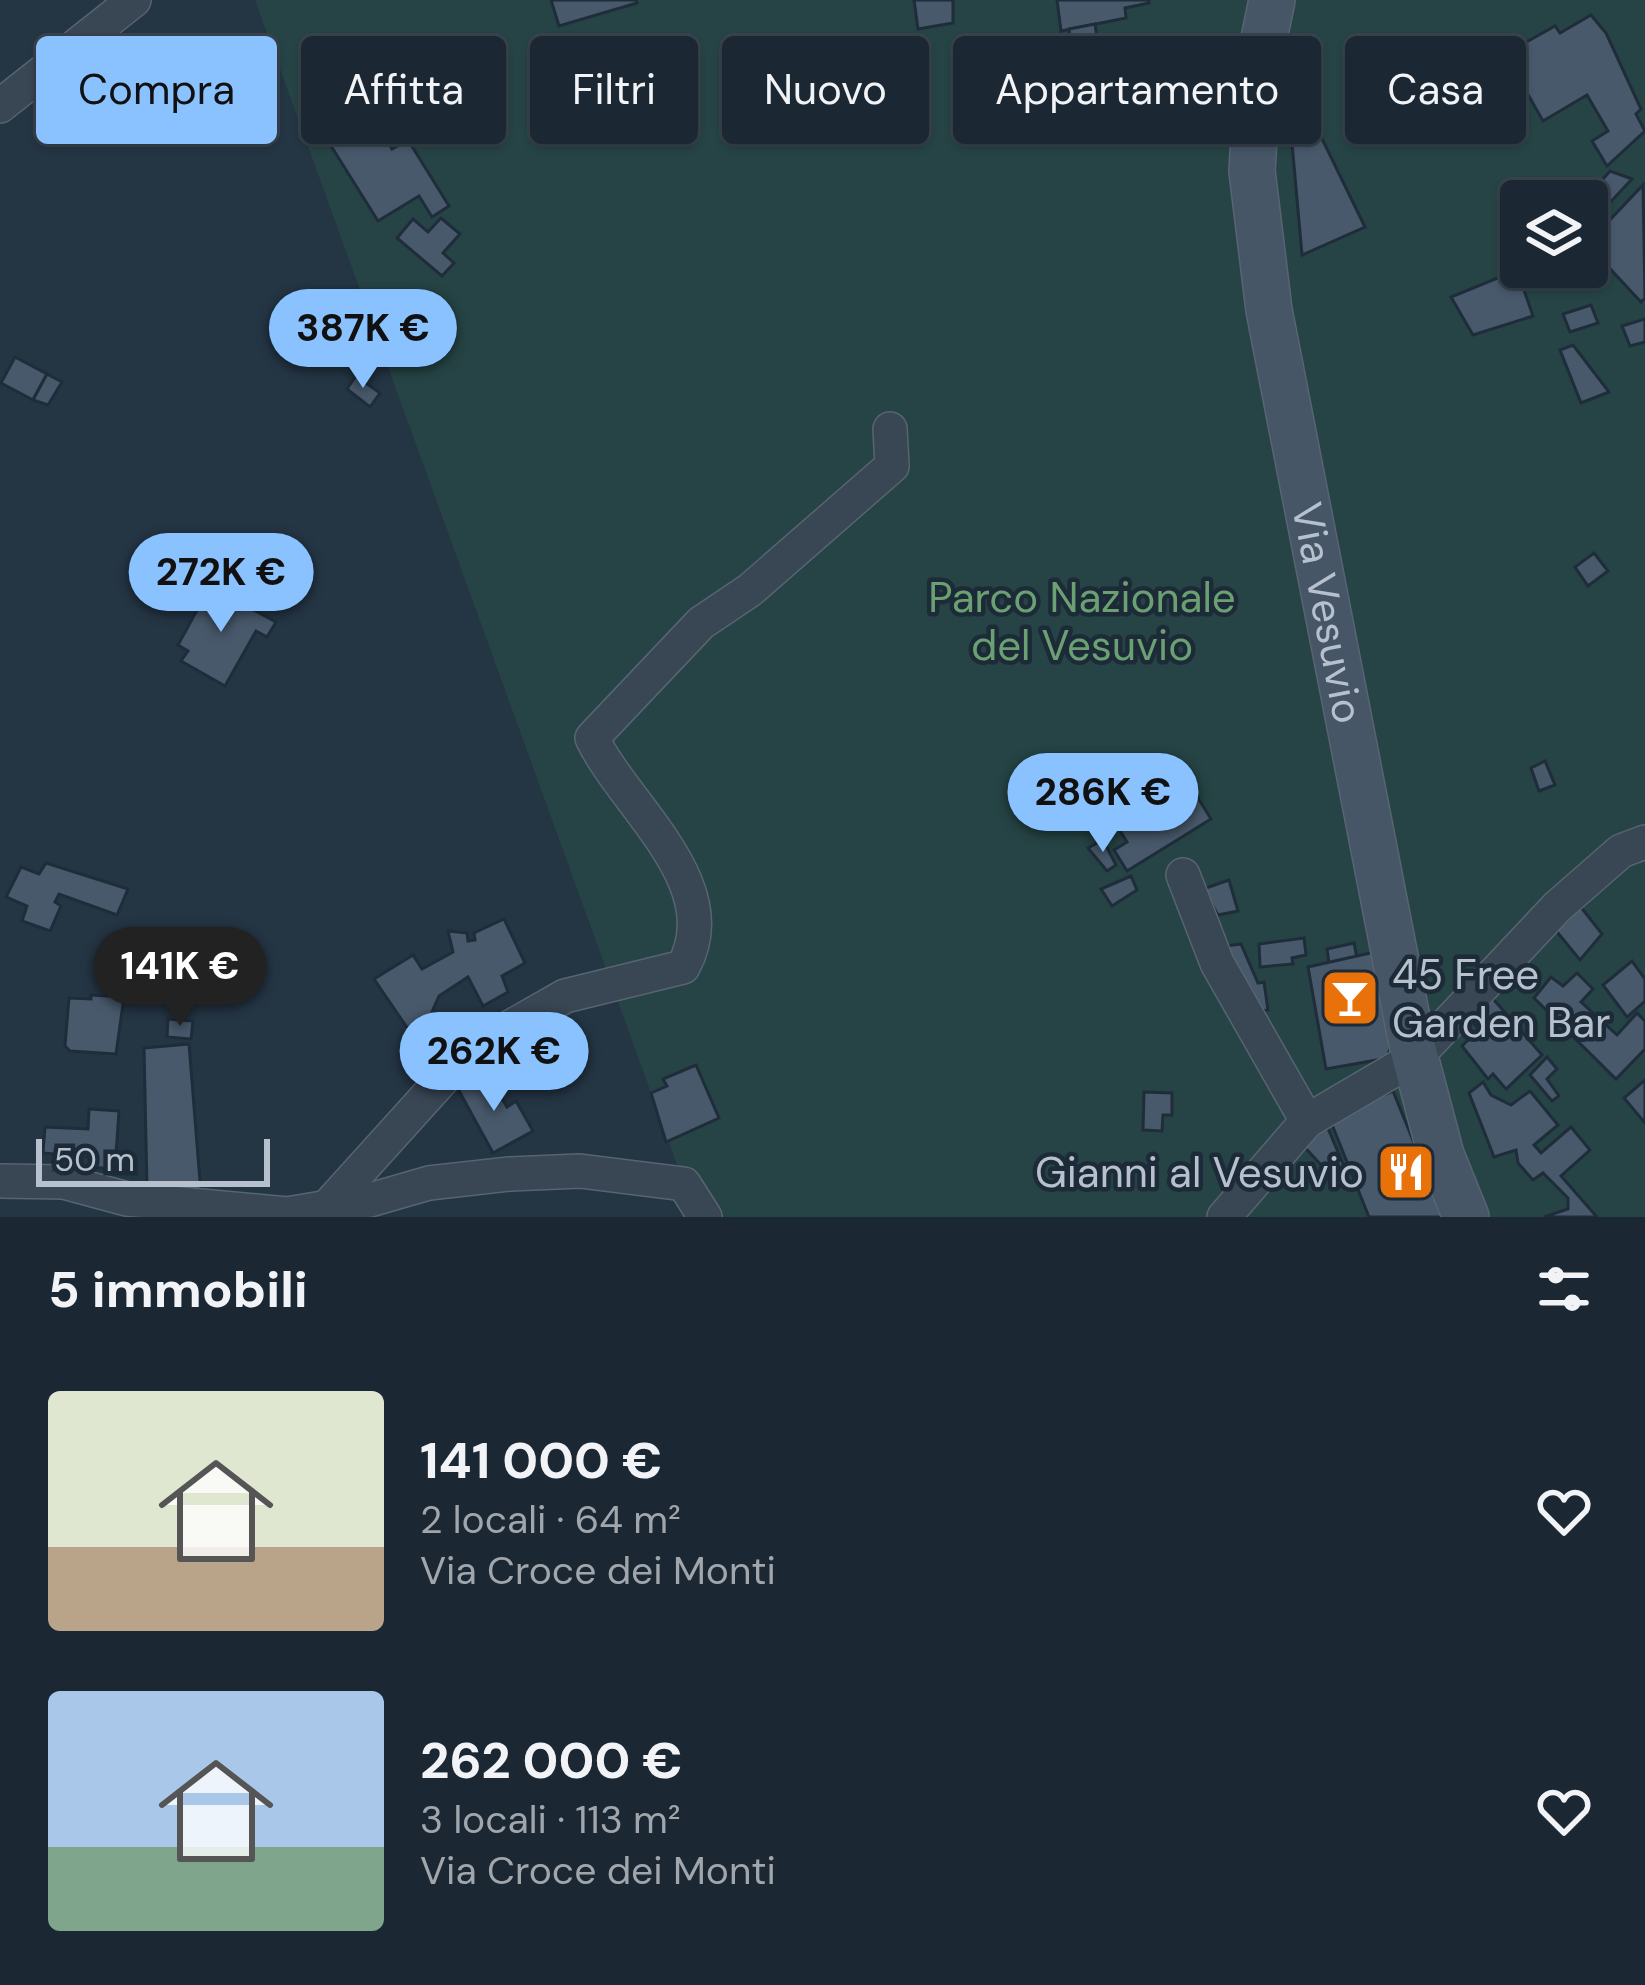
<!DOCTYPE html>
<html lang="it">
<meta charset="utf-8">
<style>
body{margin:0;font-family:"DM Sans",sans-serif;background:#24303b;color:#f1f3f6;height:100vh;display:flex;flex-direction:column;font-size:45px;white-space:nowrap}
*{box-sizing:border-box;margin:0}
p{font-size:39px;color:#a0a6ac}
.icon{flex:none;width:66px;height:66px;fill:none;stroke:currentColor;stroke-width:2;stroke-linecap:round;stroke-linejoin:round}
.map{position:relative;height:1217px;overflow:hidden}
.drawer{display:flex;flex-direction:column;background:#1b2833;flex:1}
.drawer>*{flex:none}
.guide{position:absolute;left:36px;top:36px;width:1575px;height:108px;display:flex;gap:24px}
.controls{position:absolute;left:1500px;top:180px;display:grid;gap:24px}
.controls a{display:grid;place-items:center;width:108px;height:108px;border-radius:12px;background:#1b2833;box-shadow:0 3px 9px #0004,0 0 0 3px #39444e;font-size:60px}
.scale{position:absolute;left:36px;bottom:30px;width:234px;box-sizing:border-box;padding-left:12px;border:6px solid #b6c1cd;border-top:0;font-size:33px;line-height:42px;white-space:nowrap;color:#b6c1cd;-webkit-text-stroke:9px #1d2b39;paint-order:stroke}
.price{position:absolute;translate:-50% -102px;padding:0 27px;border-radius:42px;background:#8ac2ff;color:#111;font-size:39px;line-height:78px;filter:drop-shadow(0 3px 6px #0008)}
.price::after{content:'';position:absolute;left:50%;top:72px;width:36px;height:27px;margin-left:-18px;background:inherit;clip-path:polygon(0 0,100% 0,50% 100%)}
.price.active{background:#222;color:#fff}
ul{padding:0;list-style:none}
li{display:flex;align-items:center;gap:36px;height:300px;padding:0 48px}
li span{display:grid;place-items:center;flex:none;width:336px;height:240px;border-radius:12px;color:#555}
li>.icon{margin-inline-start:auto}
span .icon{width:144px;height:144px;fill:#fffc;stroke-width:1}
li b{font-size:51px}
h2{display:flex;justify-content:space-between;align-items:center;height:144px;padding:0 48px;font-size:51px}
.pill{padding:0 42px;border-radius:12px;background:#1b2833;box-shadow:0 3px 9px #0004,0 0 0 3px #39444e;font-size:42px;line-height:108px}
.pill.active{background:#8ac2ff;color:#111}
.map>svg:first-child{display:block}
.green{fill:#264445;fill-rule:evenodd}
.building{fill:#48596b;stroke:#1f2d3b;stroke-width:3}
.lines{fill:none;stroke-linecap:round;stroke-linejoin:round}
.street-casing{stroke:#576471;stroke-width:36}
.secondary-casing{stroke:#576471;stroke-width:48}
.street{stroke:#394654;stroke-width:33}
.secondary{stroke:#465667;stroke-width:45}
.labels{text-anchor:middle;stroke-width:9;stroke-linejoin:round;paint-order:stroke}
.park-label{font-size:42px;fill:#6ba073;stroke:#1d2b39}
.street-label{font-size:42px;fill:#b6c1cd;stroke:#1d2b39}
.poi-label{font-size:42px;fill:#b6c1cd;stroke:#1d2b39;text-anchor:start}
</style>
<div class="map">
<svg width="1645" height="1217" viewBox="0 0 1645 1217">
<rect width="100%" height="100%" fill="#243544"/>
<path class="green" d="M255,0H1645V1217H696ZM1521,201H1587V267H1521Z"/>
<g class="building">
<polygon points="551,0 636,0 637,3 559,26"/>
<polygon points="914,0 953,0 953,23 918,29"/>
<polygon points="1057,0 1149,0 1149,3 1125,8 1126,18 1061,31"/>
<polygon points="1591,15 1606,33 1641,109 1636,114 1645,131 1607,166 1592,141 1608,131 1587,95 1543,121 1505,54 1555,26 1560,33"/>
<polygon points="1095,24 1098,45 1071,50 1069,29"/>
<polygon points="1061,34 1063,59 1036,67 1036,52 1050,50 1049,36"/>
<polygon points="335,93 343,105 359,96 392,149 408,140 449,206 432,217 419,196 378,221 308,109"/>
<polygon points="1308,110 1365,227 1302,255 1290,121"/>
<polygon points="1610,171 1632,179 1604,209 1589,195"/>
<polygon points="1643,185 1645,298 1641,302 1587,244"/>
<polygon points="441,218 460,234 443,253 454,263 442,276 397,238 413,219 428,232"/>
<polygon points="1517,270 1533,316 1473,335 1451,297"/>
<polygon points="1591,305 1598,323 1570,332 1563,314"/>
<polygon points="1645,319 1645,342 1630,346 1622,326"/>
<polygon points="1573,345 1609,392 1581,403 1560,350"/>
<polygon points="15,357 47,374 33,400 1,383"/>
<polygon points="47,374 62,382 48,405 33,400"/>
<polygon points="356,376 380,393 370,407 347,389"/>
<polygon points="1594,553 1608,571 1588,586 1575,567"/>
<polygon points="210,586 276,622 267,637 256,631 225,686 181,661 188,651 178,645"/>
<polygon points="1545,761 1555,785 1539,791 1531,768"/>
<polygon points="1193,790 1211,819 1127,871 1114,850 1127,842 1112,818 1141,800 1154,814"/>
<polygon points="1103,840 1116,865 1107,871 1088,848"/>
<polygon points="46,863 128,889 117,915 59,894 55,902 61,906 50,931 22,921 27,906 6,897 21,867 39,874"/>
<polygon points="1131,876 1137,890 1112,906 1101,889"/>
<polygon points="1229,880 1238,911 1218,915 1203,889"/>
<polygon points="1577,902 1602,934 1580,960 1549,922"/>
<polygon points="504,919 525,963 502,976 508,992 483,1006 468,977 439,996 431,1014 408,1029 374,979 413,955 422,969 453,952 448,931 467,933 468,941 475,940 474,933"/>
<polygon points="1304,938 1306,955 1292,958 1293,964 1260,967 1259,944"/>
<polygon points="1354,943 1357,958 1329,963 1327,949"/>
<polygon points="1241,944 1258,983 1264,982 1268,1010 1256,1012 1225,946"/>
<polygon points="1379,951 1393,1029 1388,1058 1326,1069 1308,967"/>
<polygon points="1632,961 1645,979 1645,1001 1627,1017 1603,985"/>
<polygon points="1577,973 1593,989 1581,1002 1617,1035 1637,1013 1645,1021 1645,1049 1616,1079 1534,998 1551,977 1563,986"/>
<polygon points="1488,993 1542,1055 1506,1089 1493,1074 1488,1079 1462,1046 1479,1029 1464,1014"/>
<polygon points="91,995 124,997 116,1054 70,1051 65,1046 69,998 91,999"/>
<polygon points="168,1019 193,1021 191,1039 167,1037"/>
<polygon points="189,1044 201,1194 177,1196 176,1185 147,1187 144,1048"/>
<polygon points="1547,1057 1557,1069 1547,1079 1559,1096 1552,1101 1530,1075"/>
<polygon points="696,1065 719,1118 666,1142 651,1093 667,1086 663,1079"/>
<polygon points="487,1073 507,1107 516,1101 533,1131 493,1153 458,1089"/>
<polygon points="1645,1080 1645,1123 1624,1098"/>
<polygon points="1483,1082 1491,1095 1511,1105 1530,1091 1558,1125 1534,1145 1541,1153 1571,1127 1590,1150 1561,1176 1597,1217 1544,1217 1568,1209 1568,1198 1543,1173 1533,1180 1518,1163 1516,1150 1494,1157 1469,1093"/>
<polygon points="1393,1091 1444,1217 1369,1217 1329,1117"/>
<polygon points="1144,1092 1172,1093 1172,1115 1163,1115 1162,1131 1143,1130"/>
<polygon points="89,1109 119,1111 115,1169 89,1167 90,1157 43,1153 45,1127 88,1129"/>
<polygon points="1324,1119 1346,1171 1333,1178 1299,1141"/>
</g>
<g class="lines">
<g class="street-casing">
<g id="street">
<polyline points="0,106 134,0"/>
<polyline points="1183,875 1217,963 1307,1121"/>
<polyline points="0,1181 64,1182 127,1199 287,1214 370,1200 429,1183 510,1174 580,1171 684,1184 705,1217"/>
<path d="M327,1207L468,1051L565,996L683,967C729,885 625,807 592,738L701,623L750,590L892,466L890,429"/>
<polyline points="1224,1217 1307,1121 1416,1057 1557,907 1621,851 1645,842"/>
</g>
</g>
<g class="secondary-casing">
<g id="secondary">
<path id="s1" d="M1272,0L1258,68L1252,171L1269,310L1413,1049L1441,1155L1466,1217"/>
</g>
</g>
<use href="#street" class="street"/>
<use href="#secondary" class="secondary"/>
</g>
<defs>
<g id="bar-square" transform="scale(3)"><rect x="-9" y="-9" width="18" height="18" rx="4" fill="#e8710a" stroke="#1d2b39"/><path d="M-6-5H6L.8 .8V4.5H3.5V6h-7V4.5H-.8V.8Z" fill="#fff"/></g>
<g id="restaurant-square" transform="scale(3)"><rect x="-9" y="-9" width="18" height="18" rx="4" fill="#e8710a" stroke="#1d2b39"/><path d="M-5-6h1v4h1v-4h1v4h1v-4h1v5L-1.5 .5V6h-2V.5L-5-1ZM5-6V6H3V1.5H1.5Q1.5-4 5-6Z" fill="#fff"/></g>
</defs>
<g fill-rule="evenodd">
<use href="#bar-square" x="1350" y="998"/>
<use href="#restaurant-square" x="1406" y="1172"/>
</g>
<g class="labels">
<g class="park-label">
<text x="1082" y="612">Parco Nazionale<tspan x="1082" dy="48">del Vesuvio</tspan></text>
</g>
<g class="street-label">
<text dy="15" stroke="none"><textPath href="#s1" startOffset="621">Via Vesuvio</textPath></text>
</g>
<g class="poi-label">
<text x="1392" y="989">45 Free<tspan x="1392" dy="48">Garden Bar</tspan></text>
<text x="1364" y="1187" text-anchor="end">Gianni al Vesuvio</text>
</g>
</g>
</svg>
<div class="controls">
<a><svg class="icon" aria-label="layers" viewBox="0 0 24 24"><path d="M12 4l9 5-9 5-9-5zM3 14l9 5 9-5"/></svg></a>
</div>
<div class="scale">50 m</div>
<b class="price" style="left:363px;top:391px">387K €</b>
<b class="price" style="left:221px;top:635px">272K €</b>
<b class="price" style="left:1103px;top:855px">286K €</b>
<b class="price active" style="left:180px;top:1029px">141K €</b>
<b class="price" style="left:494px;top:1114px">262K €</b>
<div class="guide">
<a class="pill active">Compra</a>
<a class="pill">Affitta</a>
<a class="pill">Filtri</a>
<a class="pill">Nuovo</a>
<a class="pill">Appartamento</a>
<a class="pill">Casa</a>
</div>
</div>
<section class="drawer">
<h2>5 immobili<svg class="icon" aria-label="filters" viewBox="0 0 24 24"><path d="M4 7h16M4 17h16"/><circle cx="9" cy="7" r="2"/><circle cx="15" cy="17" r="2"/></svg></h2>
<ul>
<li><span style="background:linear-gradient(#dfe7d0 65%,#b9a48a 0)"><svg class="icon" aria-label="home" viewBox="0 0 24 24"><path d="M3 11l9-7 9 7M6 9v11h12V9"/></svg></span><div><b>141 000 €</b><p>2 locali · 64 m²</p><p>Via Croce dei Monti</p></div><svg class="icon" aria-label="heart" viewBox="0 0 24 24"><path d="M12 20l-8-8c-3-5 5-10 8-4 3-6 11-1 8 4z"/></svg></li>
<li><span style="background:linear-gradient(#a9c7e8 65%,#7fa58c 0)"><svg class="icon" aria-label="home" viewBox="0 0 24 24"><path d="M3 11l9-7 9 7M6 9v11h12V9"/></svg></span><div><b>262 000 €</b><p>3 locali · 113 m²</p><p>Via Croce dei Monti</p></div><svg class="icon" aria-label="heart" viewBox="0 0 24 24"><path d="M12 20l-8-8c-3-5 5-10 8-4 3-6 11-1 8 4z"/></svg></li>
</ul>
</section>
